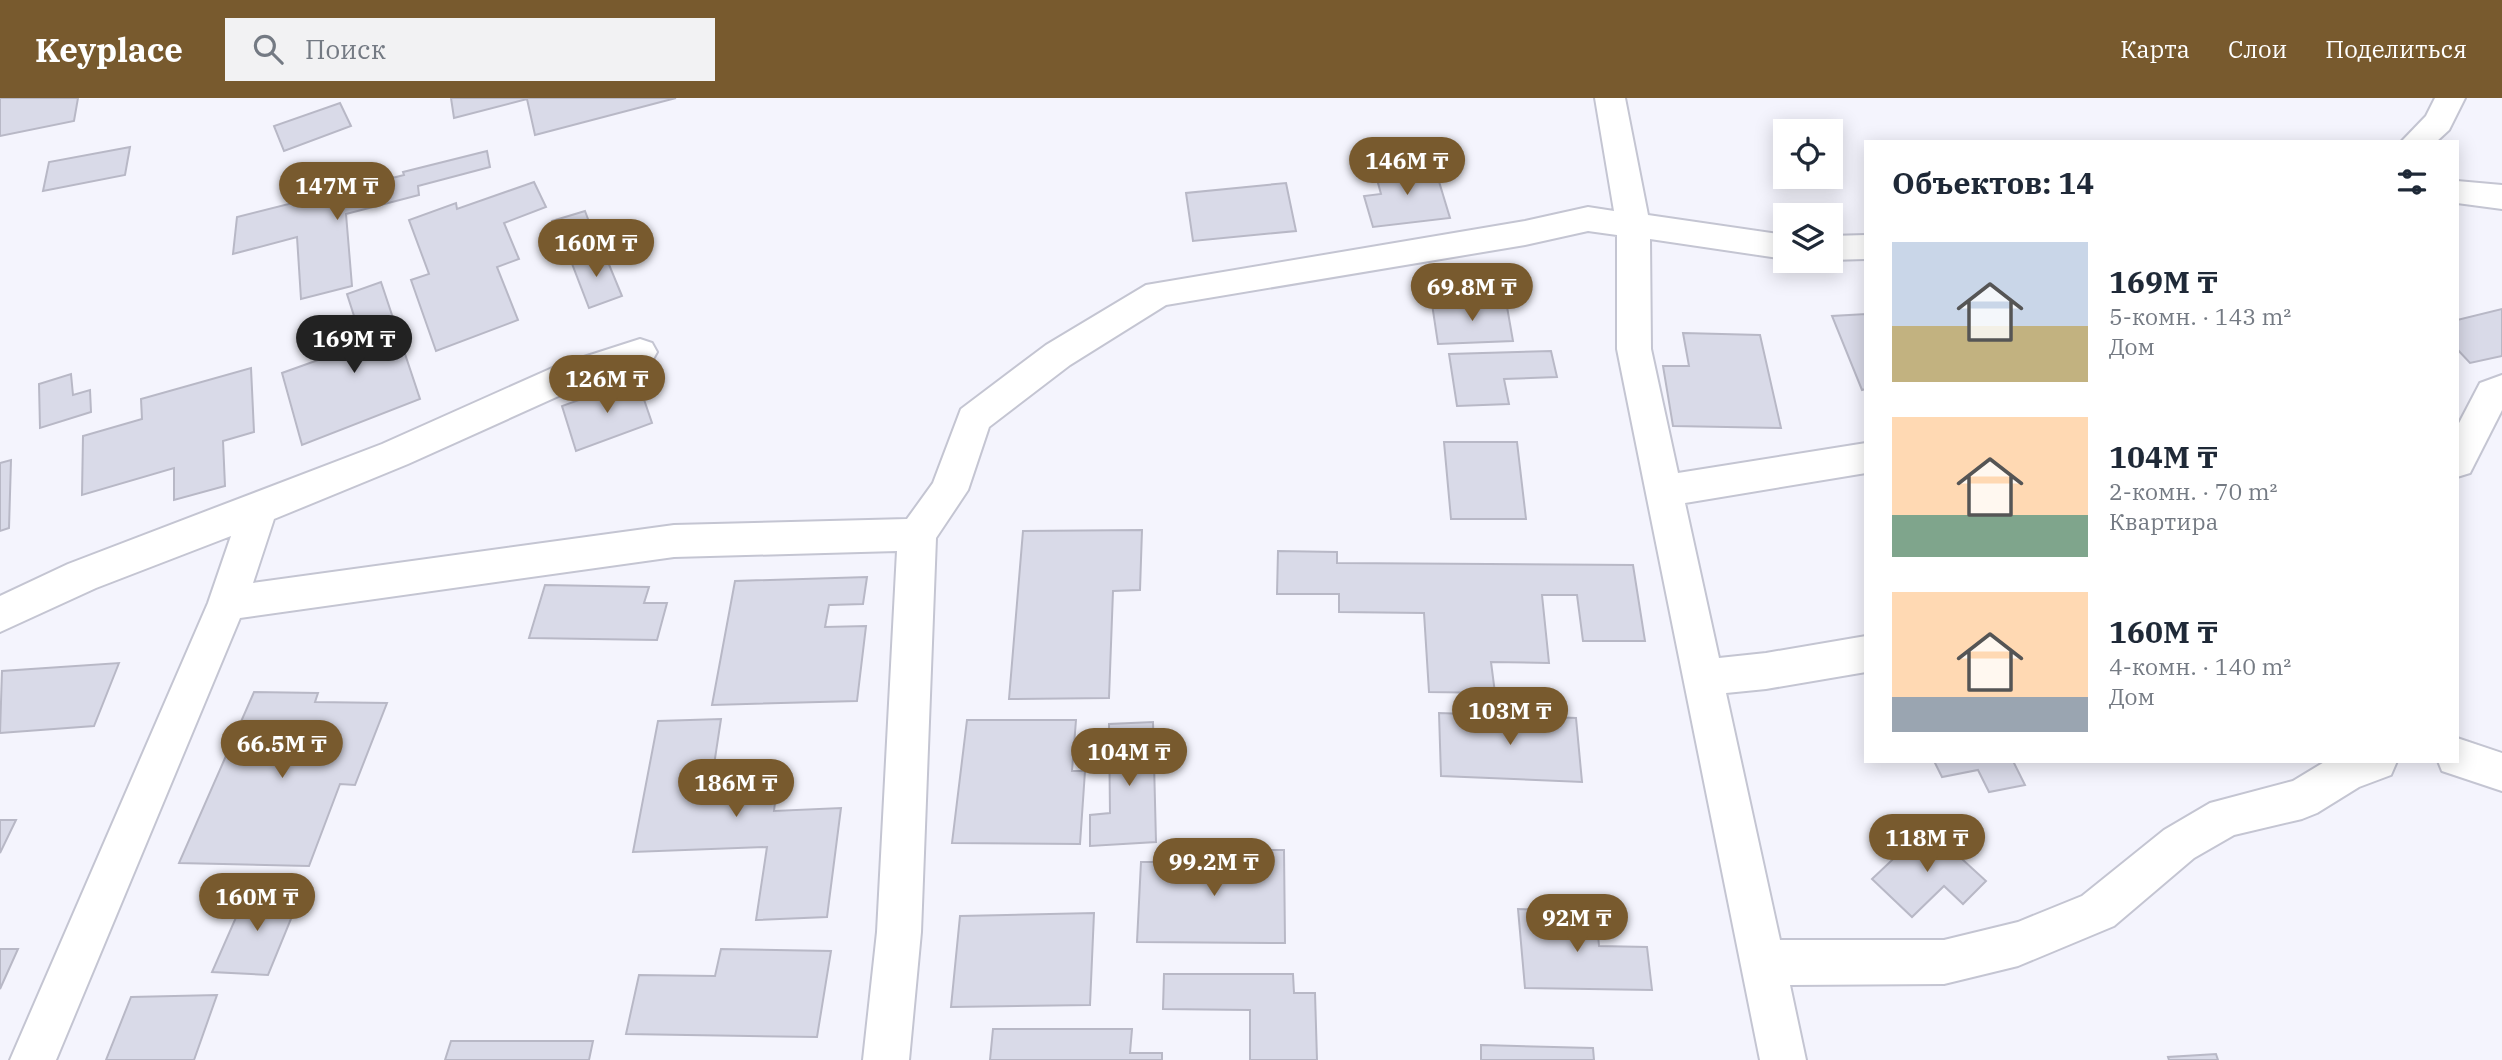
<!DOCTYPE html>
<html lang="ru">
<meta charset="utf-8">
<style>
body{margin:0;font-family:"IBM Plex Serif",serif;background:#f2f2f3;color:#1f2937;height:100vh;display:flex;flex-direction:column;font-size:26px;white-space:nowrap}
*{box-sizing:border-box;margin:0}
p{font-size:23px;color:#747a83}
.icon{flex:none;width:38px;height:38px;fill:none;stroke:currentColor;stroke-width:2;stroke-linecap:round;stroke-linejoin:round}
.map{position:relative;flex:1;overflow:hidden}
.details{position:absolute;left:1864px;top:42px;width:595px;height:623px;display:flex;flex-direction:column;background:#fff;border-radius:0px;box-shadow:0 4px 18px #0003}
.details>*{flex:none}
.controls{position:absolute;left:1773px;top:21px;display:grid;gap:14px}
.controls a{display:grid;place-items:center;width:70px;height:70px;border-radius:0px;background:#fff;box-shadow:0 4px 18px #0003;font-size:35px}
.price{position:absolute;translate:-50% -60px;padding:0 16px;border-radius:24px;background:#785a2e;color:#fff;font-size:23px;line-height:46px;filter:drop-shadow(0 2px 4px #0008)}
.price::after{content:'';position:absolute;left:50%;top:42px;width:21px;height:16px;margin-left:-10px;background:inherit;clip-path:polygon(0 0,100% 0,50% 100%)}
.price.selected{background:#222;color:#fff}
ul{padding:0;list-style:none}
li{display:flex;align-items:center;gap:21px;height:175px;padding:0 28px}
li span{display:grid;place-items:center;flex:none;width:196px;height:140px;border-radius:0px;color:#555}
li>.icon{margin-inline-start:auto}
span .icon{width:84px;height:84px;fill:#fffc;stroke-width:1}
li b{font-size:30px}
h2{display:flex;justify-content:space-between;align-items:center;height:84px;padding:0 28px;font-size:30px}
header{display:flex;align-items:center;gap:42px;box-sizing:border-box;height:98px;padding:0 35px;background:#785a2e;color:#fff}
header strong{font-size:33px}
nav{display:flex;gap:38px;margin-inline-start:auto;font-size:24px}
.search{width:490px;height:63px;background:#f2f2f3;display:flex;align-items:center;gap:18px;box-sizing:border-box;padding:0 24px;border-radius:0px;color:#747a83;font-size:26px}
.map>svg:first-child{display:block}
.building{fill:#d9dae8;stroke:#b8b8c6;stroke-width:2}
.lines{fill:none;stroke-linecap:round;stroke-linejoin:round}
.minor-casing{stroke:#c4c5d2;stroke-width:4}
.minor{fill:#fff;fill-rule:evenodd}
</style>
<header>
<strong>Keyplace</strong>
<div class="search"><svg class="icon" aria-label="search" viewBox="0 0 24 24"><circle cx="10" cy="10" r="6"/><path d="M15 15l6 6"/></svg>Поиск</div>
<nav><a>Карта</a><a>Слои</a><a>Поделиться</a></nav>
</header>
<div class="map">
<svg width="2502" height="962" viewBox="0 0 2502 962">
<rect width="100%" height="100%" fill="#f4f4fd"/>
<g class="building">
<polygon points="0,0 78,0 74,23 0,38"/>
<polygon points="451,0 676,0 535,37 527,1 454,20"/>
<polygon points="340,5 351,28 284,53 274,28"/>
<polygon points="130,49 125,77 43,93 49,64"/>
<polygon points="487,53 490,69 418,88 419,97 346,116 352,188 301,201 297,139 233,156 237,119 404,77 403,74"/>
<polygon points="1434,67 1450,120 1373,129 1364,98 1381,96 1375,74"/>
<polygon points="534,84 546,109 504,125 519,161 497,169 518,222 436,253 411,182 429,176 409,122 456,105 457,111"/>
<polygon points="1286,85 1296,133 1193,143 1186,95"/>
<polygon points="585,113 594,137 560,148 552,123"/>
<polygon points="603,152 622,198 589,210 571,163"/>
<polygon points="381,184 420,301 302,347 282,275 363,246 347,196"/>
<polygon points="1506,203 1513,243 1438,246 1432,206"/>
<polygon points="2502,211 2502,258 2470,265 2457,251 2457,222"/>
<polygon points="1866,216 1866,291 1862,292 1832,218"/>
<polygon points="1683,235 1760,237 1781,330 1673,328 1663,268 1689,268"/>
<polygon points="1551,253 1557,279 1504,281 1509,306 1457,308 1449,256"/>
<polygon points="251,270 254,334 223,343 225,388 174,402 174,370 82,397 83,338 142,321 141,301"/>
<polygon points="71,276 73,297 90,292 91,314 40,330 39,286"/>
<polygon points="637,281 652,325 576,353 562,308"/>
<polygon points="1444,344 1517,344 1526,421 1451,421"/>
<polygon points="11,362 9,430 0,433 0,365"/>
<polygon points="1142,432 1140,492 1113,493 1109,600 1009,601 1023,433"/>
<polygon points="1278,453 1337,454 1337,465 1633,467 1645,543 1583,543 1577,497 1542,497 1549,565 1491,564 1495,595 1429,594 1424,515 1339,514 1339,496 1277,496"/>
<polygon points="867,479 863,506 829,507 825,529 866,528 857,603 712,607 735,483"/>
<polygon points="545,487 649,489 644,505 667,505 657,542 529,540"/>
<polygon points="119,565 94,628 0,635 2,573"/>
<polygon points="254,594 318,595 315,604 387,605 355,687 340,686 309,768 179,765"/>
<polygon points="1439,615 1576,620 1582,684 1441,678"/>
<polygon points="721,621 714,667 780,664 774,713 841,710 827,819 756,822 767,749 633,754 658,623"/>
<polygon points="967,622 1076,622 1072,673 1085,673 1080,746 952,745"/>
<polygon points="1153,624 1156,744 1090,748 1090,717 1110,715 1109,626"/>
<polygon points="1934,663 2013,663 2025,687 1989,694 1978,672 1942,679"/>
<polygon points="0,722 16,722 0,755"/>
<polygon points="1927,729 1986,783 1963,806 1944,788 1912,819 1872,781"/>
<polygon points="1173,752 1284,752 1285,845 1137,844 1141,764 1173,764"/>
<polygon points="248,792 302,794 268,877 212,874"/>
<polygon points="1518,811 1596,813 1599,848 1647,849 1652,892 1525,890"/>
<polygon points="1094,815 1090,907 951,909 960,818"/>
<polygon points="0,851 18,851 0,891"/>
<polygon points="721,851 831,853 817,939 626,936 639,877 715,878"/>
<polygon points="1164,876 1293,876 1294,895 1315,895 1317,962 1250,962 1250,912 1163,911"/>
<polygon points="217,897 194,962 106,962 131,899"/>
<polygon points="993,931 1132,931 1130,955 1162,955 1162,962 990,962"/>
<polygon points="451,943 593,943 589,962 445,962"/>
<polygon points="1481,947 1593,950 1594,962 1481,962"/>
<polygon points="2216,956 2218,962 2169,962 2168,959"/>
</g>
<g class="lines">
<g class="minor-casing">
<g id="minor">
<polygon points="1595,0 1625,0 1648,117 1785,137 1785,161 1650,141 1651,251 1678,375 1866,345 1866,375 1685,405 1719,560 1766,555 1866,538 1866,574 1766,591 1726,595 1780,842 1944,842 2018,824 2082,798 2164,732 2210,705 2293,683 2326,663 2397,663 2391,677 2359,689 2317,715 2302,721 2234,737 2194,760 2114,828 2018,868 1944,886 1790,887 1806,962 1760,962 1617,251 1617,137 1588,133 1525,147 1166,207 1070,267 989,329 968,392 936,440 921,834 909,962 863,962 877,834 897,453 674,459 240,520 56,962 10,962 208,505 231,438 96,490 0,534 0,498 68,466 382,346 559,267 640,241 652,245 657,254 652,263 583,287 408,366 274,421 253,485 674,427 907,421 933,385 961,311 1046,247 1146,187 1525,123 1588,109 1614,113"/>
<polygon points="2435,0 2465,0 2449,32 2436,44 2401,44 2426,18"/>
<polygon points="2457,83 2502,87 2502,111 2457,105"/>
<polygon points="1866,137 1866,161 1830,162 1830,138"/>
<polygon points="2502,277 2502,312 2470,375 2457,379 2457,329 2480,285"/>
<polygon points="2457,640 2502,655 2502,693 2442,673 2438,663 2457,663"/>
</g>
</g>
<use href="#minor" class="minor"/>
</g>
</svg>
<div class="controls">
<a><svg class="icon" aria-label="locate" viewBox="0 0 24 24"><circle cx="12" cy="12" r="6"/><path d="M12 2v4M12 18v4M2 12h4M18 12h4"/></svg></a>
<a><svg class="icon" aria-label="layers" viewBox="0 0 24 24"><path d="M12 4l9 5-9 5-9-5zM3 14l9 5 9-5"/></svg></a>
</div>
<b class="price" style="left:1407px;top:99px">146M ₸</b>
<b class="price" style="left:337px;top:124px">147M ₸</b>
<b class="price" style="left:596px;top:181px">160M ₸</b>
<b class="price" style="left:1472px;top:225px">69.8M ₸</b>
<b class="price selected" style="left:354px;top:277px">169M ₸</b>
<b class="price" style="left:607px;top:317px">126M ₸</b>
<b class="price" style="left:1510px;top:649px">103M ₸</b>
<b class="price" style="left:282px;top:682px">66.5M ₸</b>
<b class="price" style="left:1129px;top:690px">104M ₸</b>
<b class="price" style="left:736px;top:721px">186M ₸</b>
<b class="price" style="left:1927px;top:776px">118M ₸</b>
<b class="price" style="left:1214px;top:800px">99.2M ₸</b>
<b class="price" style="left:257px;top:835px">160M ₸</b>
<b class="price" style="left:1577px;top:856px">92M ₸</b>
<section class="details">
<h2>Объектов: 14<svg class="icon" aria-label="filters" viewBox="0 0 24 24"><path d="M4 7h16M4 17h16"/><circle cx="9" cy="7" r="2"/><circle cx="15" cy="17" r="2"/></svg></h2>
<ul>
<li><span style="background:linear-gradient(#c9d6e8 60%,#c2b280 0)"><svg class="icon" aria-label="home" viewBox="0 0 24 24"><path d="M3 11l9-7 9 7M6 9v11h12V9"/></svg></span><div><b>169M ₸</b><p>5-комн. · 143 m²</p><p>Дом</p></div></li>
<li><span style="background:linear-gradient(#ffd9b3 70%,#7fa58c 0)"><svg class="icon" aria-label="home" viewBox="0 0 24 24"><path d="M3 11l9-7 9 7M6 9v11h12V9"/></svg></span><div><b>104M ₸</b><p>2-комн. · 70 m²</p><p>Квартира</p></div></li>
<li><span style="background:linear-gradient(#ffd9b3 75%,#9aa5b1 0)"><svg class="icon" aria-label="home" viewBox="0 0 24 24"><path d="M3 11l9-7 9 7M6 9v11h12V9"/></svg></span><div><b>160M ₸</b><p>4-комн. · 140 m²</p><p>Дом</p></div></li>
</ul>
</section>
</div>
